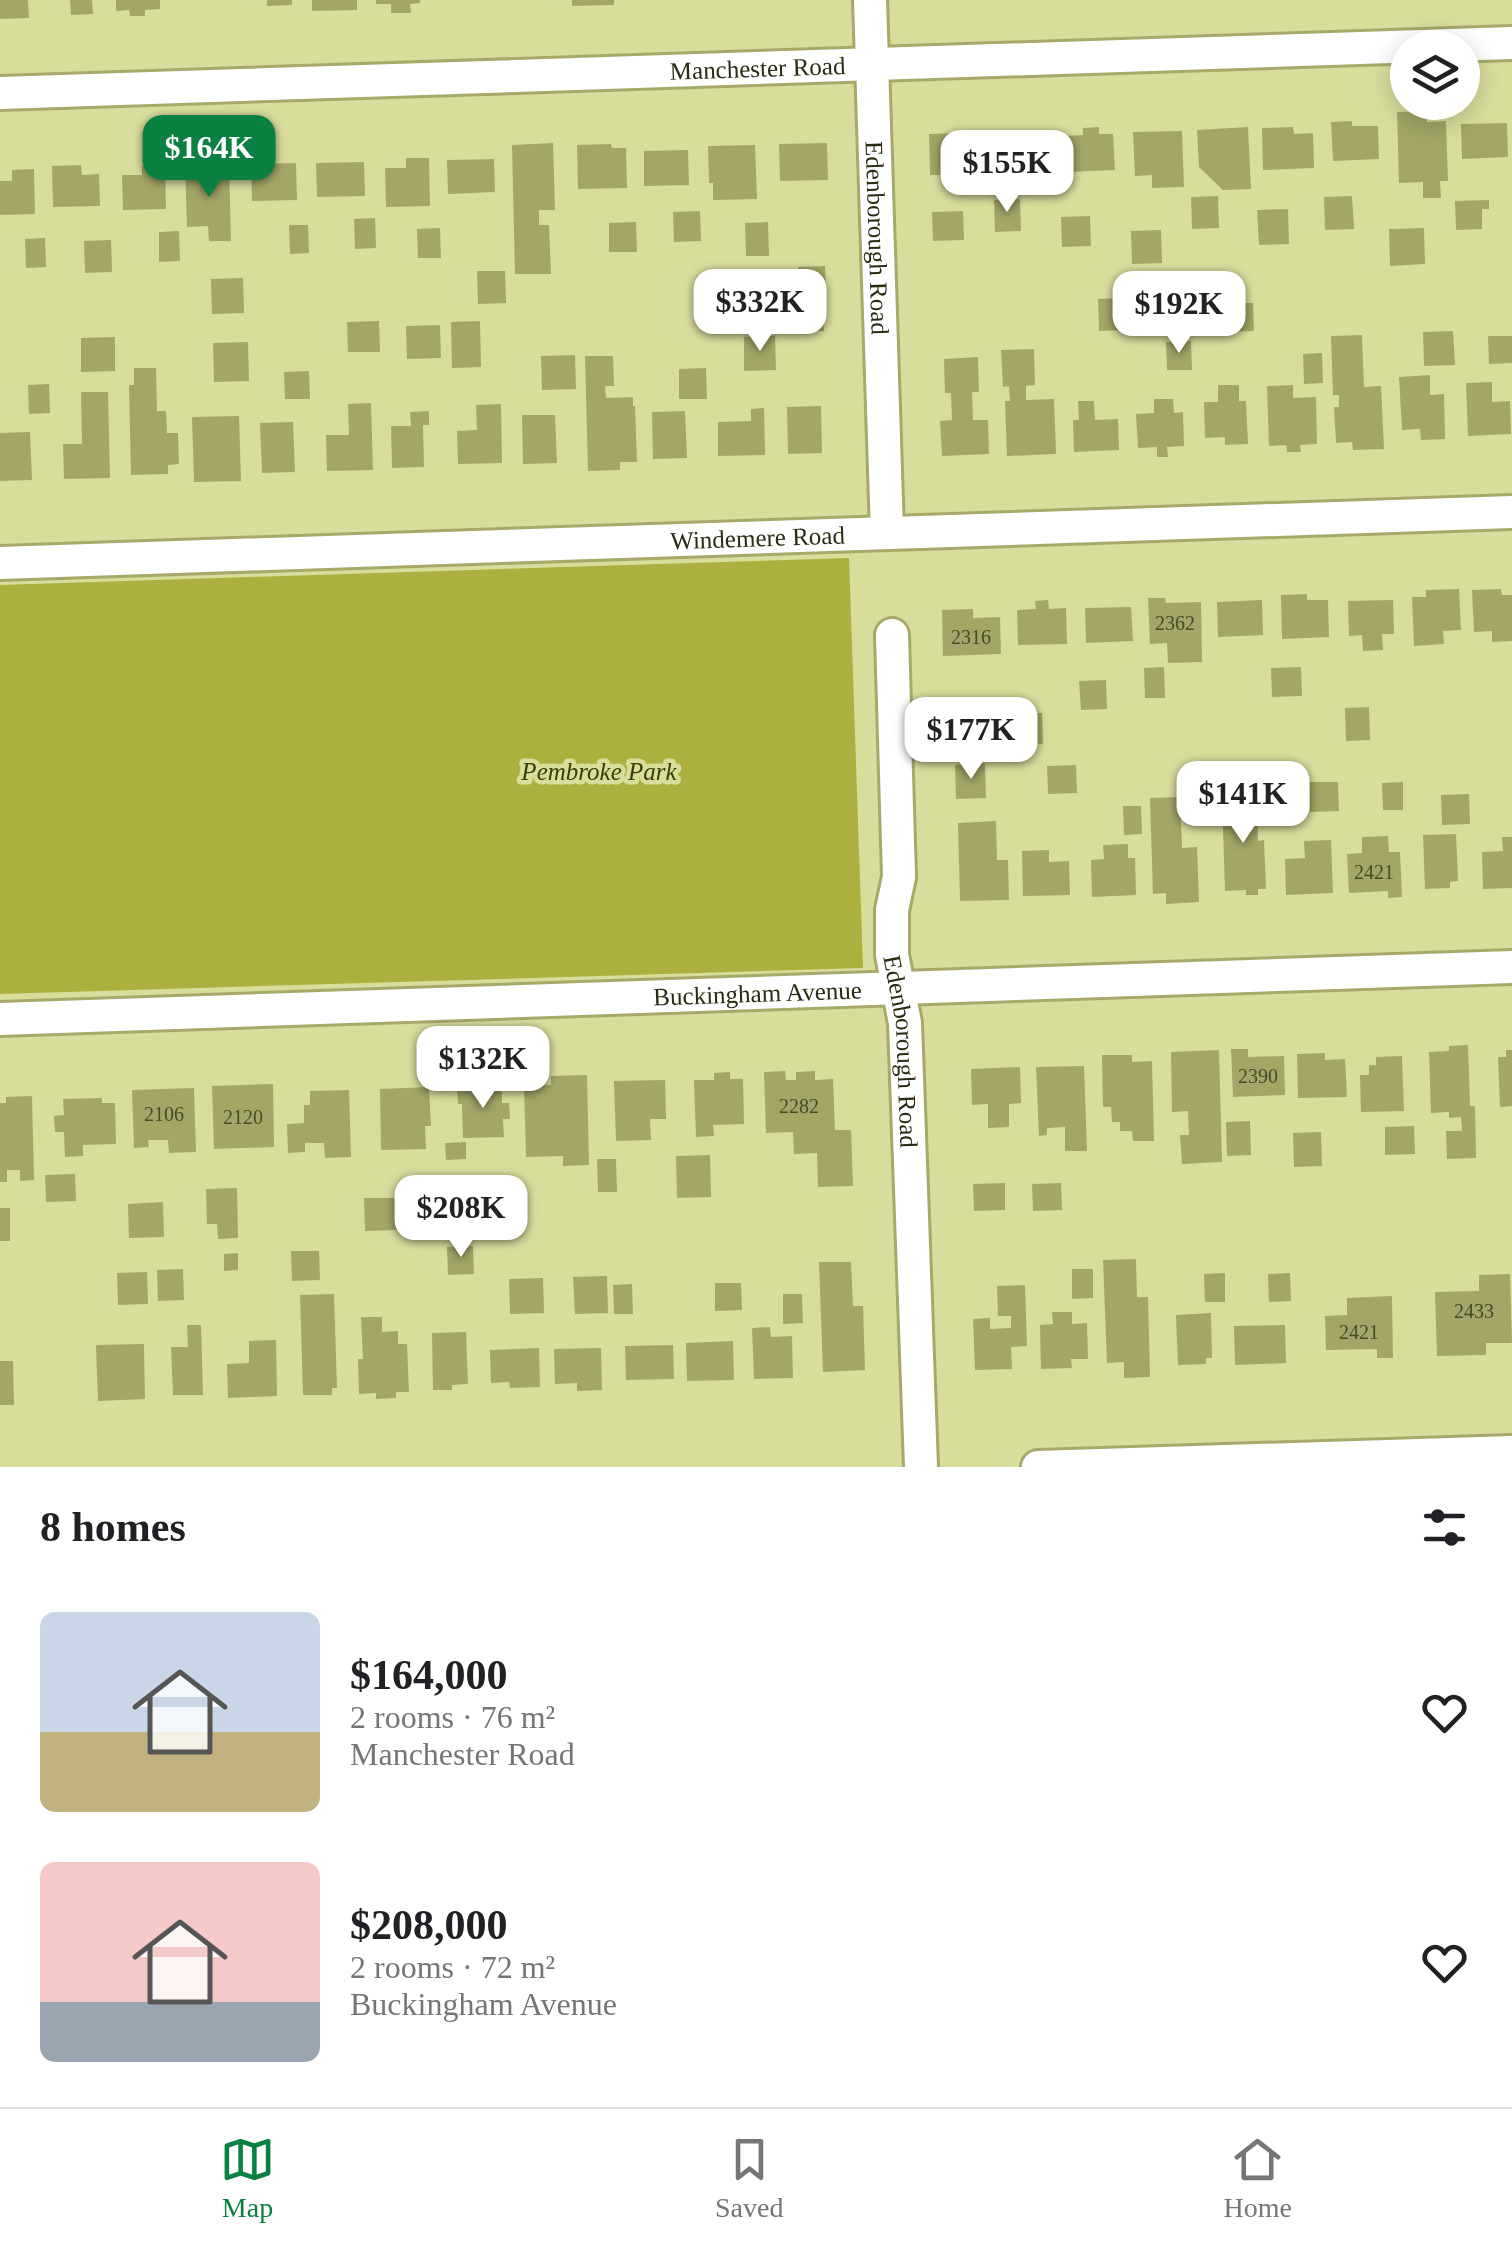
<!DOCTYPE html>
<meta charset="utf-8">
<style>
body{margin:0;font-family:"Times New Roman",serif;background:#f6f6f6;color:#202124;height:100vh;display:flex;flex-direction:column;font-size:38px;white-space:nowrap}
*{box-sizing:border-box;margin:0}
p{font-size:32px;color:#757577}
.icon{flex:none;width:55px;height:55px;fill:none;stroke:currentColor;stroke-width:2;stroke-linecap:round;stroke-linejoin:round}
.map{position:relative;height:1467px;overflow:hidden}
.details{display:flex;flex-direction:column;background:#fff;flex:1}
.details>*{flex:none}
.tools{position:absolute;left:1390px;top:30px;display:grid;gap:20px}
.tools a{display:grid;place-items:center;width:90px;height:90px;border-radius:50%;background:#fff;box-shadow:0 5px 25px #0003;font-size:50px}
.price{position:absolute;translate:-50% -85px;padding:0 22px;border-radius:20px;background:#fff;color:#222;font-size:32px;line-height:65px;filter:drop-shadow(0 2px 5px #0008)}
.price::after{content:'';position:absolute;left:50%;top:60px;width:30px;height:22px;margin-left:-15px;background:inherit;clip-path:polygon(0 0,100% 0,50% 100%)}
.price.on{background:#0b8043;color:#fff}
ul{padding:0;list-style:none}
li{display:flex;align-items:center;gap:30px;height:250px;padding:0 40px}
li span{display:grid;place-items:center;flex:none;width:280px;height:200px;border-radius:15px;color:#555}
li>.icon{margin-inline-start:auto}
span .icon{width:120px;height:120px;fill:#fffc;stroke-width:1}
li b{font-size:42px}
h2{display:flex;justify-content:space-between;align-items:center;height:120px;padding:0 40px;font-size:42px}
.tabs{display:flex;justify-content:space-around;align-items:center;height:140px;border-top:2px solid #e0e0e0;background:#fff;font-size:28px;color:#757577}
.tabs a{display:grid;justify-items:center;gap:5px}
.tabs .on{color:#0b8043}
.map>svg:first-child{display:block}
.green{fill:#adb03f}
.building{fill:#a3a667}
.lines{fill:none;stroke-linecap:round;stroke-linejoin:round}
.minor-casing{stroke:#a6a96a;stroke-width:38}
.minor{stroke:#fff;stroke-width:32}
.labels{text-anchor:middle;stroke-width:9;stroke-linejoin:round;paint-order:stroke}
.number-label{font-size:20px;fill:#484a26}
.street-label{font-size:25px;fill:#2a2b11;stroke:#d9dd9c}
.park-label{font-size:25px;font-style:italic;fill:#3c3d02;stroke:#d9dd9c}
</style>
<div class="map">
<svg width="1512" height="1467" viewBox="0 0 1512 1467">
<rect width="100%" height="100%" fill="#d9dd9c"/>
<polygon class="green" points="849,558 863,968 0,994 0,585"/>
<g class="building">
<polygon points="0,0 28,0 29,18 0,19"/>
<polygon points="70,0 92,0 93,14 71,15"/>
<polygon points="116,0 160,0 160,9 145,10 145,16 130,16 129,10 116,11"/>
<polygon points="267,0 292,0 292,5 267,6"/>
<polygon points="312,0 357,0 357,10 312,11"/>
<polygon points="376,0 420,0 420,3 410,4 411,13 391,13 391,4 376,4"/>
<polygon points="572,0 614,0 614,5 572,6"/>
<polygon points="1427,111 1427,122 1446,121 1448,181 1440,181 1441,198 1423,198 1423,182 1399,183 1397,112"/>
<polygon points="1352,121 1352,126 1378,126 1379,159 1333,161 1331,122"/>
<polygon points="1507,123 1508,157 1462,159 1461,124"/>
<polygon points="1099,127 1099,134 1113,134 1115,170 1068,172 1066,136 1083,135 1083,128"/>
<polygon points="1248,127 1251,189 1223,190 1199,167 1197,130"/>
<polygon points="1293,127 1294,134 1313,133 1314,168 1263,170 1262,128"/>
<polygon points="1182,131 1184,187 1152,188 1152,175 1135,176 1133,132"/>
<polygon points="957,133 957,140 981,139 982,174 930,175 929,134"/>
<polygon points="1049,136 1051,173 1002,174 1001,138"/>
<polygon points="553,143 555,210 539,210 539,225 549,225 551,274 515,274 512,145"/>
<polygon points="827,143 828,180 780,181 779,144"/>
<polygon points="611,144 612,148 626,148 627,188 578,189 577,145"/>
<polygon points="755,145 757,199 713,200 713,183 709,183 708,146"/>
<polygon points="688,150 689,185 644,186 644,151"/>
<polygon points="406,158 429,158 430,206 386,207 385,168 406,168"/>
<polygon points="494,159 495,192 448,194 447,160"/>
<polygon points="364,162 365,196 317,197 316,163"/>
<polygon points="296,163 297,200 252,201 251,164"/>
<polygon points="229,164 231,241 209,241 208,226 187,227 185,165"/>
<polygon points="81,165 82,175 99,174 100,206 53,207 52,166"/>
<polygon points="142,166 165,166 166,209 123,210 122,175 142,175"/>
<polygon points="34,169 35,214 0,215 0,181 12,181 12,170"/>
<polygon points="1218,196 1219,228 1192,229 1191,197"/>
<polygon points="1352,196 1354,229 1325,230 1324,197"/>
<polygon points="1020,199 1021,231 995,232 994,200"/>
<polygon points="1489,200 1489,209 1482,209 1482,229 1456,230 1455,201"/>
<polygon points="1288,209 1289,244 1259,245 1257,210"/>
<polygon points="700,211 701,241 674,242 673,212"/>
<polygon points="963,211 964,240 933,241 932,212"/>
<polygon points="1090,216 1091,246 1062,247 1061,217"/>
<polygon points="375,218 376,248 355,249 354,219"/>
<polygon points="636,222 637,252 609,252 609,223"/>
<polygon points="768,222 769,256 746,256 745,223"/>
<polygon points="289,225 308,225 309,253 290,254"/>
<polygon points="440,228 441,258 418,258 417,229"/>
<polygon points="1424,228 1425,264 1390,266 1389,229"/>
<polygon points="1161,230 1162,263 1132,264 1131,231"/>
<polygon points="179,231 180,261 159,262 159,232"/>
<polygon points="45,238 46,267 26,268 25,239"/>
<polygon points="111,240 112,272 85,273 84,241"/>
<polygon points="825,266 826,293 798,294 798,267"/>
<polygon points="477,271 505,271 506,303 478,304"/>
<polygon points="243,278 244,313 212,314 211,279"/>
<polygon points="1124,298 1125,330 1099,331 1098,299"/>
<polygon points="1225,303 1253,303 1254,331 1226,332"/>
<polygon points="823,310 824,331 796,331 795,311"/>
<polygon points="379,321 380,352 348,352 347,322"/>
<polygon points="480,321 481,367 452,368 451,322"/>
<polygon points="440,325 441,358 407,359 406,326"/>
<polygon points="1453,331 1455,365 1424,366 1423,332"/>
<polygon points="1362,335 1364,387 1381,386 1384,449 1353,450 1352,442 1336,443 1334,407 1339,407 1339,395 1333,395 1331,336"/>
<polygon points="775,336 776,370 744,371 744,337"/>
<polygon points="1488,336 1512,336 1512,363 1489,364"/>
<polygon points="115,337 115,371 81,372 81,338"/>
<polygon points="1191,341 1192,370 1167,370 1166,342"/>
<polygon points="248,342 249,381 214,382 213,343"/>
<polygon points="1034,349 1035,385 1026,386 1026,400 1054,399 1056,454 1007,456 1005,401 1010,401 1009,386 1003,387 1001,350"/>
<polygon points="1322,353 1323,383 1304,384 1303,354"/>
<polygon points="575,355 576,389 542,390 541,356"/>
<polygon points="585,356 613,356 614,386 605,386 606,398 633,397 633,406 635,406 637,462 620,462 620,470 588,471"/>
<polygon points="978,357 979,392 972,392 973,420 988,420 989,454 942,456 940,421 952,420 951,393 945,393 944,359"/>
<polygon points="134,368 156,368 157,411 166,411 167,433 178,433 179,464 168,465 168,474 131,475 129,385 134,385"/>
<polygon points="706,368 707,399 679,399 679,369"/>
<polygon points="309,371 310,399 285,399 284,372"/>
<polygon points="1430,375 1430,395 1444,394 1445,439 1421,440 1420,429 1402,430 1399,377"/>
<polygon points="1492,382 1492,402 1510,401 1511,434 1468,436 1466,383"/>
<polygon points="49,384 50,413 29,414 28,385"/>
<polygon points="1218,385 1239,385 1239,401 1246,401 1248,444 1225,445 1225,437 1205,438 1204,402 1218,402"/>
<polygon points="1293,385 1293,398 1316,397 1317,444 1300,445 1301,452 1287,452 1286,445 1269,446 1267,386"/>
<polygon points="81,392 108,392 110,478 64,479 63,444 82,444"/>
<polygon points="1154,399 1173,399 1174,413 1183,412 1184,446 1167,447 1168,457 1157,457 1157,447 1138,448 1136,414 1154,413"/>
<polygon points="1078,401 1094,401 1095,420 1118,419 1119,450 1074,452 1073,420 1079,420"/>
<polygon points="371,403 373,470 327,471 326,435 349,435 348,404"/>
<polygon points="501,404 502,463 458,464 457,431 477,430 476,405"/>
<polygon points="821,406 822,453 788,454 787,407"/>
<polygon points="764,408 765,455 718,456 718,422 751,421 751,409"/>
<polygon points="429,411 429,425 423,425 424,467 392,468 391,426 411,426 410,412"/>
<polygon points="685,411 687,458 653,459 652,412"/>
<polygon points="522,415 555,415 557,463 523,464"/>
<polygon points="239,416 241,481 194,482 192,417"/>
<polygon points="293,422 295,472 262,473 260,423"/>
<polygon points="30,432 32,480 0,481 0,433"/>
<polygon points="1459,589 1461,630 1443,631 1444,644 1414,646 1412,597 1426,597 1426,590"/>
<polygon points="1501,589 1502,595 1512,595 1512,641 1492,642 1492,631 1474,632 1472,590"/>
<polygon points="1307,594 1307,600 1328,600 1329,637 1282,639 1281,595"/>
<polygon points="1148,598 1165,598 1166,603 1201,602 1202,662 1168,663 1167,643 1150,644"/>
<polygon points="1048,600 1049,609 1066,608 1067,644 1018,645 1017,610 1036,609 1035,601"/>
<polygon points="1262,600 1263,635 1218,637 1217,602"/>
<polygon points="1393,600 1394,634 1382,634 1383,650 1363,651 1362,635 1349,636 1348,601"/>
<polygon points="1131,607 1133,641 1086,643 1085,608"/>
<polygon points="973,609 973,618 1000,617 1001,654 943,656 942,610"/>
<polygon points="1164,667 1165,698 1145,698 1144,668"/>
<polygon points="1301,667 1302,696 1272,697 1271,668"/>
<polygon points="1106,680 1107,709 1081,710 1079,681"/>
<polygon points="1369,707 1370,740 1346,741 1345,708"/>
<polygon points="983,710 983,737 951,738 951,712"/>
<polygon points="1042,713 1043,744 1013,745 1012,714"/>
<polygon points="985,764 986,798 956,799 955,765"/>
<polygon points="1076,765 1077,793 1048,794 1047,766"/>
<polygon points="1309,782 1338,782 1339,811 1310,812"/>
<polygon points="1403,782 1403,810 1383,810 1382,783"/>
<polygon points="1469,794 1470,824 1442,825 1441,795"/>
<polygon points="1180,797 1182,848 1197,847 1199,902 1166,904 1166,893 1153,894 1150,798"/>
<polygon points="1257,797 1258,841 1264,840 1266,889 1258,889 1258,895 1246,895 1246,890 1225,891 1222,798"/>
<polygon points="1123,806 1141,806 1142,834 1124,835"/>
<polygon points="996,821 997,860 1008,860 1009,900 960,901 958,823"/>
<polygon points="1456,834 1458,881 1450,882 1450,888 1425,889 1423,835"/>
<polygon points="1388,836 1389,852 1400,852 1402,897 1388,898 1388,891 1349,893 1347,854 1362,853 1362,837"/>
<polygon points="1502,837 1512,837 1512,888 1483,889 1482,852 1503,851"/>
<polygon points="1331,840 1333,893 1286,895 1285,859 1305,858 1304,841"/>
<polygon points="1128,844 1128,858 1135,858 1136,895 1092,897 1091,860 1104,859 1103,845"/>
<polygon points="1049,850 1049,862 1069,861 1070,895 1023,896 1022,851"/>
<polygon points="1468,1045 1470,1106 1475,1106 1476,1158 1447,1159 1446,1131 1462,1131 1461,1117 1449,1118 1449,1112 1431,1113 1429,1052 1449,1051 1449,1046"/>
<polygon points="1231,1049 1248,1049 1248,1057 1284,1056 1285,1095 1233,1097"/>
<polygon points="1219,1050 1222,1162 1182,1164 1180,1135 1189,1135 1188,1111 1172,1112 1171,1052"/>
<polygon points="1506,1050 1512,1050 1512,1106 1500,1107 1498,1057 1506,1057"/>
<polygon points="1325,1053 1325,1060 1345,1059 1347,1097 1298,1098 1297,1054"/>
<polygon points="1102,1055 1132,1055 1132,1062 1152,1061 1154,1141 1133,1141 1132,1131 1120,1131 1120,1122 1112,1122 1111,1107 1103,1107"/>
<polygon points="1402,1056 1404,1111 1361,1112 1360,1075 1369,1075 1369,1065 1376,1065 1376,1057"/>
<polygon points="1084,1066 1087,1151 1065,1151 1065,1127 1047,1128 1047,1135 1039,1136 1036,1067"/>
<polygon points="1020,1067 1021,1103 1009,1104 1009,1127 988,1128 988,1104 972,1105 971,1069"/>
<polygon points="785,1071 786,1080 796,1080 796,1072 815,1071 815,1080 833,1079 835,1130 851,1130 853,1186 818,1187 817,1153 794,1154 793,1132 766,1133 764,1072"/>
<polygon points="730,1072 730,1079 743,1079 744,1124 713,1125 714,1136 696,1137 694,1080 714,1080 714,1073"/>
<polygon points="587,1075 589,1165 563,1166 563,1156 526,1157 524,1086 551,1085 551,1076"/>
<polygon points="665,1080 666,1119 650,1119 651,1140 616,1141 614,1081"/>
<polygon points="273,1084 274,1147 214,1149 212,1086"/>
<polygon points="502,1086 502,1103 509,1103 510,1119 503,1119 504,1137 463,1138 462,1104 458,1104 457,1087"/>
<polygon points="429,1087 431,1126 425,1126 426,1149 381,1150 380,1089"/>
<polygon points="194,1088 196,1152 169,1153 168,1140 148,1140 149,1147 134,1148 132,1090"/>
<polygon points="349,1090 351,1157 325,1158 324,1143 305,1143 305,1152 288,1153 287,1124 304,1123 304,1105 310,1105 310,1091"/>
<polygon points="32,1096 34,1180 20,1181 20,1170 7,1170 7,1182 0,1182 0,1103 6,1103 6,1097"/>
<polygon points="102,1098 102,1103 115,1103 116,1144 83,1145 83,1156 65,1157 64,1132 55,1132 54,1116 64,1115 63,1099"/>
<polygon points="1250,1121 1251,1155 1227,1156 1226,1122"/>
<polygon points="1414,1126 1415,1154 1385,1155 1385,1127"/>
<polygon points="1321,1132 1322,1166 1294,1167 1293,1133"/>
<polygon points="466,1142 466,1159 446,1160 445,1143"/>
<polygon points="710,1155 711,1197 677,1198 676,1156"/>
<polygon points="597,1159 616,1159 617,1192 598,1192"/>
<polygon points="75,1174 76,1201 46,1202 45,1175"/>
<polygon points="1005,1183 1005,1210 974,1211 973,1184"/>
<polygon points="1061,1183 1062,1210 1033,1211 1032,1184"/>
<polygon points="237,1188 238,1238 218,1239 217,1224 207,1224 206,1189"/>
<polygon points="364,1198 398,1198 399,1230 365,1231"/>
<polygon points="163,1202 164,1237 129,1238 128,1204"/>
<rect x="0" y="1208" width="10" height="33"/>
<polygon points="473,1246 474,1274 448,1275 447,1247"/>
<polygon points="291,1251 319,1251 320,1280 292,1281"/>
<polygon points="238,1253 238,1270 224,1271 224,1254"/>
<polygon points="1136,1259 1137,1297 1148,1297 1150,1377 1124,1378 1124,1362 1107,1363 1103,1260"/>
<polygon points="819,1262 851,1262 853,1306 863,1306 865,1370 823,1372"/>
<polygon points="183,1269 184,1300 158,1301 157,1270"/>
<polygon points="1072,1269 1093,1269 1093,1298 1072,1299"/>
<polygon points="147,1272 148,1304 118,1305 117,1273"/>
<polygon points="1225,1273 1225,1302 1205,1302 1204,1274"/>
<polygon points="1290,1273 1291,1301 1269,1302 1268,1274"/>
<polygon points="1510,1274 1512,1343 1486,1343 1486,1355 1437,1356 1435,1292 1479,1291 1479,1275"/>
<polygon points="607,1276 608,1313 575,1314 573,1277"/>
<polygon points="543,1278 544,1313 510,1314 509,1279"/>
<polygon points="715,1283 741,1283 742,1310 715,1311"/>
<polygon points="632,1284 633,1314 614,1314 613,1285"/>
<polygon points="1025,1285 1027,1346 1011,1347 1012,1369 975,1370 973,1319 990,1318 990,1329 1011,1328 1011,1316 998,1316 997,1286"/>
<polygon points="334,1294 337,1388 332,1388 332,1395 303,1395 300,1295"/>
<polygon points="783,1294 802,1294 803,1323 783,1324"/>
<polygon points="1392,1296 1393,1358 1377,1358 1377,1349 1326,1350 1325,1316 1347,1315 1347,1298"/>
<polygon points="1052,1312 1072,1312 1072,1324 1087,1323 1088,1359 1071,1359 1072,1368 1041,1369 1040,1325 1053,1324"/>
<polygon points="1211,1313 1212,1358 1206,1358 1206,1364 1178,1365 1176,1315"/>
<polygon points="361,1317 382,1317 382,1332 398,1331 398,1344 407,1344 409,1392 396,1392 396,1398 376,1399 376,1393 359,1394 358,1359 363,1359"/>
<polygon points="187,1325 201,1325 203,1395 173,1395 171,1347 188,1347"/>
<polygon points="1285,1325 1286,1363 1235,1365 1234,1326"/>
<polygon points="770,1327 771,1337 792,1336 793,1378 754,1379 752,1328"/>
<polygon points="466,1332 468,1384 452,1385 452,1390 433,1390 432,1333"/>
<polygon points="276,1340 277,1396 228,1398 227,1364 249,1363 249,1341"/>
<polygon points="733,1341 734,1380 687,1381 686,1343"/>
<polygon points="144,1344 145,1399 98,1401 96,1345"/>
<polygon points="673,1345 674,1379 626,1380 625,1346"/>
<polygon points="539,1348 540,1387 510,1388 509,1382 491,1383 490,1350"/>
<polygon points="601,1348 602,1390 577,1391 577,1383 555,1384 554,1349"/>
<polygon points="0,1361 13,1361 14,1405 0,1405"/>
</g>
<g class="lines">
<g class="minor-casing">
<g id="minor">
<path id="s1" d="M870,0L887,533"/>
<path id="s2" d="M0,93L1512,43"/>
<path id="s3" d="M0,563L1512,512"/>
<path id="s4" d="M892,635L899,877L892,910V955L905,1023L921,1467"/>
<path id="s5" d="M0,1019L1512,967"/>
<polyline points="1038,1467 1512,1452"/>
</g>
</g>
<use href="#minor" class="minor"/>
</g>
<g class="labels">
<g class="number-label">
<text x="1175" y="630">2362</text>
<text x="971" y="644">2316</text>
<text x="1374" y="879">2421</text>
<text x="1258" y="1083">2390</text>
<text x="799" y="1113">2282</text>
<text x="164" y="1121">2106</text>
<text x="243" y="1124">2120</text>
<text x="1474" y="1318">2433</text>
<text x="1359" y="1339">2421</text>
</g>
<g class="street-label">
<text dy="9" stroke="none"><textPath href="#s2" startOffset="758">Manchester Road</textPath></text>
<text dy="9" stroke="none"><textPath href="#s1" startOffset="238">Edenborough Road</textPath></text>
<text dy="9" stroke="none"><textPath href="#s3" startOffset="758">Windemere Road</textPath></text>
<text dy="9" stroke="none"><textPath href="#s5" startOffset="758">Buckingham Avenue</textPath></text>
<text dy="9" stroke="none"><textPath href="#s4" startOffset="418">Edenborough Road</textPath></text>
</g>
<g class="park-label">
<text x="599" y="780">Pembroke Park</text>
</g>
</g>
</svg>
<div class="tools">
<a><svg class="icon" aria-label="layers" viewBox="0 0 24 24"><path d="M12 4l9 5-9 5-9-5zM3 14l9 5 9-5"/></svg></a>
</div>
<b class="price on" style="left:209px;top:200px">$164K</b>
<b class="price" style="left:1007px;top:215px">$155K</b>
<b class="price" style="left:760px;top:354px">$332K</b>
<b class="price" style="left:1179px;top:356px">$192K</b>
<b class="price" style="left:971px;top:782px">$177K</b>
<b class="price" style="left:1243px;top:846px">$141K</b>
<b class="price" style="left:483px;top:1111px">$132K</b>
<b class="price" style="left:461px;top:1260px">$208K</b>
</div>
<section class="details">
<h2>8 homes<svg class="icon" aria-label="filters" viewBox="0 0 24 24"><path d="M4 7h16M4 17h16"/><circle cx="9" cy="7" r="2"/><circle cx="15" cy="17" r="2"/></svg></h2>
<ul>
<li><span style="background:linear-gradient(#c9d6e8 60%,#c2b280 0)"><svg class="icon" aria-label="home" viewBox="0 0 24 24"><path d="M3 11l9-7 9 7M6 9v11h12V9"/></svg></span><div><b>$164,000</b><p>2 rooms · 76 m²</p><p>Manchester Road</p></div><svg class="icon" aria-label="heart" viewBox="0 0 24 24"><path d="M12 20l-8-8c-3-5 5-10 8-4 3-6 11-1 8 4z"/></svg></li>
<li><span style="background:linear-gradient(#f6c9c9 70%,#9aa5b1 0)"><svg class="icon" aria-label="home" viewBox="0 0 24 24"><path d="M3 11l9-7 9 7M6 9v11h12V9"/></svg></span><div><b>$208,000</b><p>2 rooms · 72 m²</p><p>Buckingham Avenue</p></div><svg class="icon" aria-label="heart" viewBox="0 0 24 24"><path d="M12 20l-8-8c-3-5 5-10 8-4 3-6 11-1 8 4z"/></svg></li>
</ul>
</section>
<nav class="tabs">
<a class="on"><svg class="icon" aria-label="map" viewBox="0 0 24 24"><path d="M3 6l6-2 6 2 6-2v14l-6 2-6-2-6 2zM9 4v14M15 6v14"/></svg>Map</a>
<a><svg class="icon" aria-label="saved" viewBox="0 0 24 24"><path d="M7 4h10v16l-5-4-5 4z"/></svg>Saved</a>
<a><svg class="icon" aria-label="home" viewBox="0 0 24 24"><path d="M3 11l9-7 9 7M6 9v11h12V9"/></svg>Home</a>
</nav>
